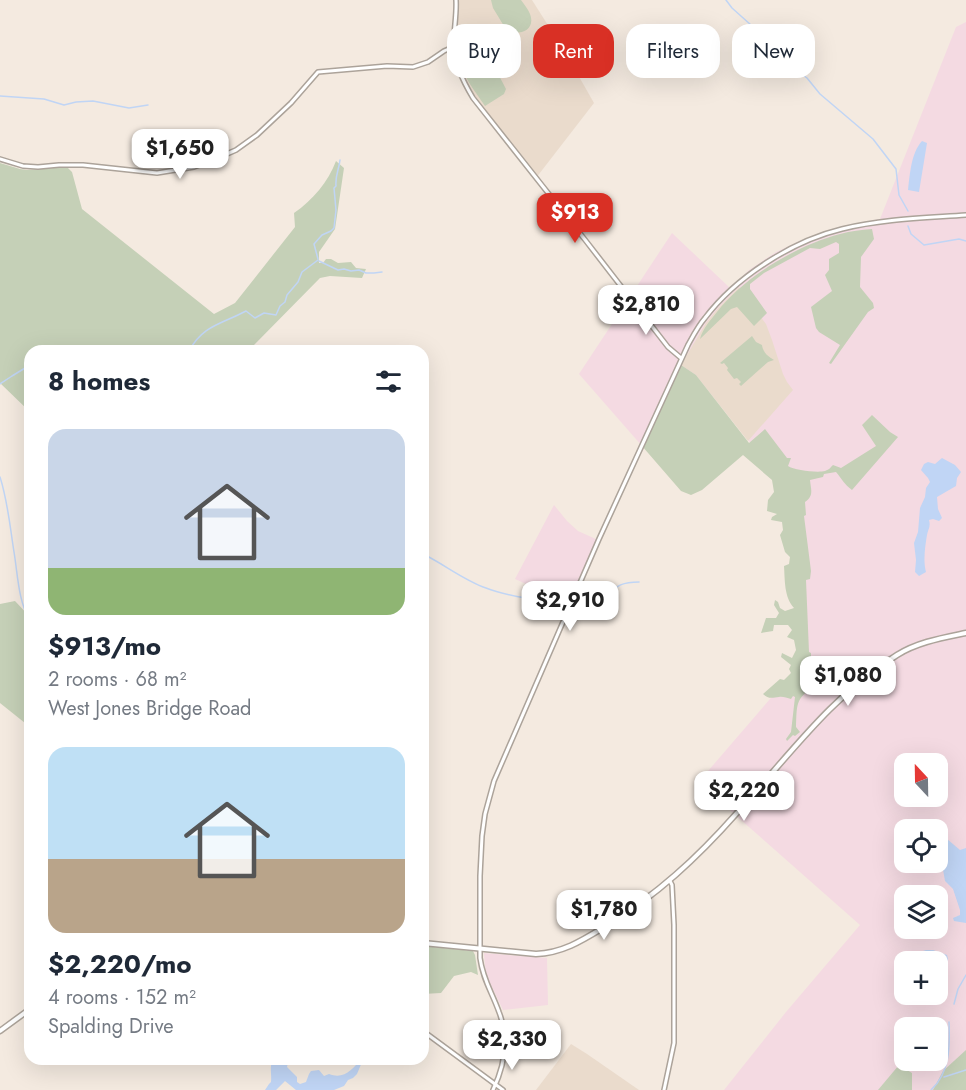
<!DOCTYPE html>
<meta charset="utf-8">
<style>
body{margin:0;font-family:Jost,sans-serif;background:#f6f6f7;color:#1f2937;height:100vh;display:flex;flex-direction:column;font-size:22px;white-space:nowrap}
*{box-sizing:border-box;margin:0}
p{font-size:20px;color:#747a83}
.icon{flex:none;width:33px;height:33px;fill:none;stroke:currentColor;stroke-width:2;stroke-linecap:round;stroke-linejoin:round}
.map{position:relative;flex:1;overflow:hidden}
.sheet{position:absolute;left:24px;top:345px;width:405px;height:720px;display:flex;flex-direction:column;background:#fff;border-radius:18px;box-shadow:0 6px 24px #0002}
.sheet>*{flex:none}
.hud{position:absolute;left:447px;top:24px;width:429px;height:54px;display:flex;gap:12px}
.needle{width:39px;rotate:338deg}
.tools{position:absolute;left:894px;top:753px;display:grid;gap:12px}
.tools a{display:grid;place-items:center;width:54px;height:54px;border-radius:12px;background:#fff;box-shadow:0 6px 24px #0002;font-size:30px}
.price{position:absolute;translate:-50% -51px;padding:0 14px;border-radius:12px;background:#fff;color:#222;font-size:20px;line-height:39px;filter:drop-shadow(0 2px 3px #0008)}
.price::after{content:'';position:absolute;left:50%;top:36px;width:18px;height:14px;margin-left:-9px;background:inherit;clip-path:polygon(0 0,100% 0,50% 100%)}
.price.active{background:#d93025;color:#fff}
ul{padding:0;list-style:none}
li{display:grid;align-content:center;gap:12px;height:318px;padding:0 24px}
li span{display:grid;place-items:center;height:186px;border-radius:18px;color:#555}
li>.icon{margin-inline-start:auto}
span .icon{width:108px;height:108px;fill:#fffc;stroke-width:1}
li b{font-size:26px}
h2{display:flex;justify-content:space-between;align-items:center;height:72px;padding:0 24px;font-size:26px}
.chip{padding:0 21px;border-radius:18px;background:#fff;box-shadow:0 6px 24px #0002;font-size:21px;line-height:54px}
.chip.active{background:#d93025;color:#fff}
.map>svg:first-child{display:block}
.commercial{fill:#f4dae2;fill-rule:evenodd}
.built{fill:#eadbcc}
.green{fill:#c5d0b7}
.water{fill:#c0d5f5}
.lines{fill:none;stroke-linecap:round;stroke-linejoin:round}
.stream{stroke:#c0d5f5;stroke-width:1.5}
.tertiary-casing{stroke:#aca39a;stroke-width:6}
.secondary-casing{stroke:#aca39a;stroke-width:7}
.tertiary{stroke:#fff;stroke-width:3}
.secondary{stroke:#fff;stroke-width:4}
</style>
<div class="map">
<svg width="966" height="1090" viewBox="0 0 966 1090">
<rect width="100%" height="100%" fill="#f4eae0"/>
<g class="commercial">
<path d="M966,22V1090H724L786,1012L860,925L724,805L702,778L800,664L799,618L784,485L696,375L682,366L642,446L579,374L672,233L730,288L749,270L776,252L800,241L832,229L880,219L956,27ZM904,764H938V796H904ZM904,830H938V862H904ZM904,896H938V928H904ZM904,962H938V994H904ZM904,1028H938V1060H904Z"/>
<polygon points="554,505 567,521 578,531 598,540 572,605 515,579"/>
<polygon points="484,953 547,958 548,1005 503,1010 487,977 485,966"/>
</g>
<g class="built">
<polygon points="458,0 532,0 565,52 594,103 536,178 482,111 463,81 454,55 456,1"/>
<polygon points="739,287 754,304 757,312 766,324 772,340 783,374 787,382 793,390 748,441 696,375 681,365 706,323 719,307"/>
<polygon points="571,1044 587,1054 639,1090 536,1090"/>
</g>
<g class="green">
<path d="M491,0H521C524,4 528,9 530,14C536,30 520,36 507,31L493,8Z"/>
<path d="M464,49L471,53L479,62L495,68L506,89L504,94L485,106C474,89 459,73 459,51Z"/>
<path d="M336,161L344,168L335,229L319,252V263H323L326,259H331L338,263L351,262L356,268L366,269L362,278L330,276L320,278L248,351H30V412L0,383V163L20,169L27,170L67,167L72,172L82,209L214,314L235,303L295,227L294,213C313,200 328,182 336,161Z"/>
<path d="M872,229L874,239L861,257L860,287L873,303L874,308L868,312L831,364L829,363L840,345L819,332L816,328L811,307L832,291L825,275L829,270V259L839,253V244L836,242L820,249L810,248L764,273L750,284V289L767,313L754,326L737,307L731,309L700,339C703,328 710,321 717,312C744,277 797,245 840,234C851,231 861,230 872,229Z"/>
<path d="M752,336L756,342L762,345C763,353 769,357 774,360L768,362L741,386L739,384L741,382L737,378L734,379L727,370L728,368L724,363L722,364L720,363Z"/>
<path d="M681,365L696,375L749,443L765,429L787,458H791L788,466C794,470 817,473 825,471C830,469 829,469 833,465L841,468L876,446L862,425L872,415L890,432L898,437L852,490C844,484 842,479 836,472L824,474L823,477L810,480C811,490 814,496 805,502L806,515L804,516L811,571L810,579L806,580L809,652L811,653V676L814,677V683H834L835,682L838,683L856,668L859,673L851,678L850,676L846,679L847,684L845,688L834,687L816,689L814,687C795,698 797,706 796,727L800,732L795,736L793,735L787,741L786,739L791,732L795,697L793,696L791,699C787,698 782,696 779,697C772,698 768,699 763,694L780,679L784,680L791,673L789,669L791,665L781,657L782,653L792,658L796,650L794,640L787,637L792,630L788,625H774L773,631L761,633L766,618H776L779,613L774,605L775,600L778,602L780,608L785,611L794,608C784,597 785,580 784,566L789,564L790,557L785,552L780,535L783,530L782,522L771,520L772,517L777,514L767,511L768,500L774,492L772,480L743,455L702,490L691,495L681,491L642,446Z"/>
<polygon points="15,601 30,617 30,727 0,703 0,604"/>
<polygon points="423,946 473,951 475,955 478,975 471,972 454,976 441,993 423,994"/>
<polygon points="966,1050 966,1090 933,1090 943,1071"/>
<polygon points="899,1065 912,1073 912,1090 878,1090"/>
</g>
<g class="water">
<path d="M922,141L927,143L919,192L908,190C910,174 911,153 922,141Z"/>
<path d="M942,458L955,465L961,472L957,478L956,486L937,497L938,509L942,518L939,521L933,519L929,520C931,527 928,529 927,535C925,547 923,561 926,572L919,576L915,572L916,560L914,543L918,532L920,508L925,497L926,488L930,482L928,478L921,470L924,464L928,462L935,464Z"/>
<path d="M938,837L947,839L960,850L966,848V923L954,921L953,918L960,915V910L953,889L945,881L942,864C950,853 940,854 938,845C937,843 938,839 938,837Z"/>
<path d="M926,950H933L947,955L948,959L946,966L944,967L938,965V962C929,962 915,963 911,955Z"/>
<path d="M273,1059H289L287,1067L297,1077V1082L300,1084L306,1082L309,1074L311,1071L319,1070L324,1076L329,1074C344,1080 353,1069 361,1059H365L362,1062L357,1074L353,1078L348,1080L344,1086L334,1090H296L285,1081L276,1090H265L269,1084L271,1082C272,1074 269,1067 273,1059Z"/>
</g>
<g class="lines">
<g class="stream">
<polyline points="726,0 732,8 751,25 772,49 790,66 807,78 820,94 873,139 896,169 899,195 908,211"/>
<polyline points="0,96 44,99 64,105 76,102 93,101 129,108 148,105"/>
<polyline points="908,226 911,234 924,245 959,239 966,241"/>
<path d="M318,259L314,244L322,235L331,231L334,228L336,210L334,188L336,186C335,175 339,170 340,160"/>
<polyline points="319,261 338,270 344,269 351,271 359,270 366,273 374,273 382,272"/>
<path d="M189,351C203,325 222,324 246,311L255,318L264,313L276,315L280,306L285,302L287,295L298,282L302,272L318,260"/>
<polyline points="0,384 12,376 30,365"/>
<path d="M0,477C8,502 10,527 14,552C18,576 18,600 30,621"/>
<path d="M423,554C444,564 463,580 486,588C511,598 538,598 564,607"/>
<path d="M574,610C582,607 590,607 597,602C615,591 614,582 639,582"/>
<polyline points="954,1004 958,989 966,975"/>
<polyline points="944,1077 966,1070"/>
<path d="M931,1090C950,1073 950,1046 949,1022"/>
</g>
<g class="tertiary-casing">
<g id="tertiary">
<path d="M456,0C457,16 453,32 454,48C455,66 464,83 473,98L586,241L668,347L681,358"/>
<polyline points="0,159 23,166 38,167 59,165 83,165 157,173 194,167 213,160 236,150 257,135 291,103 318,72 387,66 413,67 428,62 444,51 453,47"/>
<polyline points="423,1031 503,1090"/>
<path d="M493,1090C505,1065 509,1038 499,1012C492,992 483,980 480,958V876L482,836L485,814L494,781L599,539L688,345C693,336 698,326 705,318C736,277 792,241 842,229C882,219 925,218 966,215"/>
<polyline points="664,1090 674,1043 674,925 672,885 670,881"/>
</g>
</g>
<g class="secondary-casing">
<g id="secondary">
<path d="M423,943L536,954C563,953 583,940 606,926C657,895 697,858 736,814C787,758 832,695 897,655C918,642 942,638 966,633"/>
<polyline points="0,1031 30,1009"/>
</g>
</g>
<use href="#tertiary" class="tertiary"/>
<use href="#secondary" class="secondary"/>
</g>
</svg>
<div class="tools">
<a><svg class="needle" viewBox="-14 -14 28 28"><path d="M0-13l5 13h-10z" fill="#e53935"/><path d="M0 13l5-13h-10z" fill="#747a83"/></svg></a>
<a><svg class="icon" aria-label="locate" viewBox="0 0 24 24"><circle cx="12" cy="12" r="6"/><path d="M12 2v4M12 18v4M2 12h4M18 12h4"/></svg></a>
<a><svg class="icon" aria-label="layers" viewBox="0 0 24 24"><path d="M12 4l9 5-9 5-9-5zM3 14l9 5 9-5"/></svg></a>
<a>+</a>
<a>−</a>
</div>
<b class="price" style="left:180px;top:180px">$1,650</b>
<b class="price active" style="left:575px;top:244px">$913</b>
<b class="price" style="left:646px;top:336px">$2,810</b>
<b class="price" style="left:570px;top:632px">$2,910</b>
<b class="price" style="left:848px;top:707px">$1,080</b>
<b class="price" style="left:744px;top:822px">$2,220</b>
<b class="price" style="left:604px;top:941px">$1,780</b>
<b class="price" style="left:512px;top:1071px">$2,330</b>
<div class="hud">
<a class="chip">Buy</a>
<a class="chip active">Rent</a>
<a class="chip">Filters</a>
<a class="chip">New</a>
</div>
<section class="sheet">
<h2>8 homes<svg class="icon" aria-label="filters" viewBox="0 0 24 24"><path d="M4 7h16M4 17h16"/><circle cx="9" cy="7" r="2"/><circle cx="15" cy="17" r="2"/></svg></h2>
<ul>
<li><span style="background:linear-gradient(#c9d6e8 75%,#8fb573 0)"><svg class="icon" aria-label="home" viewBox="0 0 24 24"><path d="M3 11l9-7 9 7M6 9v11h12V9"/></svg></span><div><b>$913/mo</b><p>2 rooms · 68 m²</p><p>West Jones Bridge Road</p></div></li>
<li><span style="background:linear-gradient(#bfe0f5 60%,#b9a48a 0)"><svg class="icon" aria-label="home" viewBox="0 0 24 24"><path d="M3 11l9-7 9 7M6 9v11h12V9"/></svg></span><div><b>$2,220/mo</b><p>4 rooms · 152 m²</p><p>Spalding Drive</p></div></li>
</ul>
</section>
</div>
